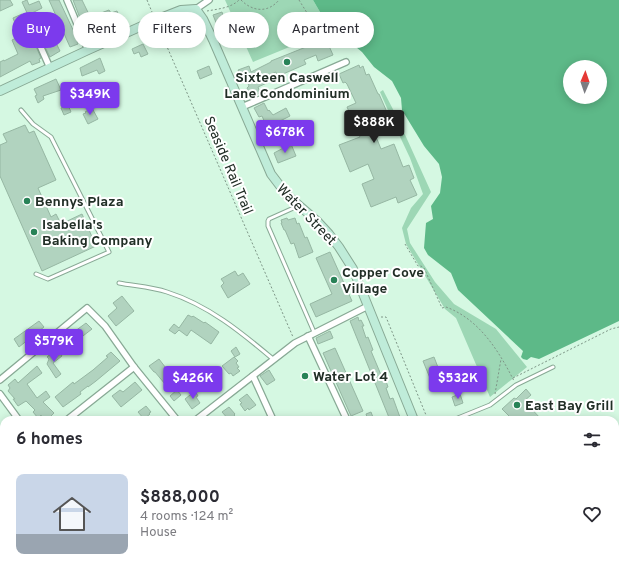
<!DOCTYPE html>
<meta charset="utf-8">
<style>
body{margin:0;font-family:Overpass,sans-serif;background:#f2f2f3;color:#2b2b33;height:100vh;display:flex;flex-direction:column;font-size:15px;white-space:nowrap}
*{box-sizing:border-box;margin:0}
p{font-size:13px;color:#7c7c81}
.icon{flex:none;width:22px;height:22px;fill:none;stroke:currentColor;stroke-width:2;stroke-linecap:round;stroke-linejoin:round}
.map{position:relative;flex:1;overflow:hidden}
.panel{position:absolute;left:0px;top:416px;width:619px;height:156px;display:flex;flex-direction:column;background:#fff;border-radius:12px 12px 0 0;box-shadow:0 2px 10px #0003}
.panel>*{flex:none}
.hud{position:absolute;left:12px;top:12px;width:400px;height:36px;display:flex;gap:8px}
.needle{width:26px;rotate:2deg}
.fabs{position:absolute;left:563px;top:60px;display:grid;gap:8px}
.fabs a{display:grid;place-items:center;width:44px;height:44px;border-radius:50%;background:#fff;box-shadow:0 2px 10px #0003;font-size:20px}
.price{position:absolute;translate:-50% -34px;padding:0 9px;border-radius:4px;background:#7c3aed;color:#fff;font-size:13px;line-height:26px;filter:drop-shadow(0 1px 2px #0008)}
.price::after{content:'';position:absolute;left:50%;top:24px;width:12px;height:9px;margin-left:-6px;background:inherit;clip-path:polygon(0 0,100% 0,50% 100%)}
.price.selected{background:#222;color:#fff}
ul{padding:0;list-style:none}
li{display:flex;align-items:center;gap:12px;height:100px;padding:0 16px}
li+li{border-top:1px solid #e1e1e2}
li span{display:grid;place-items:center;flex:none;width:112px;height:80px;border-radius:8px;color:#555}
li>.icon{margin-inline-start:auto}
span .icon{width:48px;height:48px;fill:#fffc;stroke-width:1}
li b{font-size:17px}
h2{display:flex;justify-content:space-between;align-items:center;height:48px;padding:0 16px;font-size:17px}
.pill{padding:0 14px;border-radius:18px;background:#fff;box-shadow:0 2px 10px #0003;font-size:14px;line-height:36px}
.pill.selected{background:#7c3aed;color:#fff}
.map>svg:first-child{display:block}
.green{fill:#9dd7b5}
.water{fill:#5db988;fill-rule:evenodd}
.building{fill:#b1d3bf;stroke:#96b7a3}
.lines{fill:none;stroke-linecap:round;stroke-linejoin:round}
.service-casing{stroke:#88a995;stroke-width:5}
.minor-casing{stroke:#88a995;stroke-width:8}
.tertiary-casing{stroke:#88a995;stroke-width:9}
.secondary-casing{stroke:#88a995;stroke-width:10}
.primary-casing{stroke:#fff;stroke-width:11}
.path{stroke:#7e9687;stroke-width:1;stroke-dasharray:2 2;stroke-linecap:butt}
.service{stroke:#fff;stroke-width:3}
.minor{stroke:#fff;stroke-width:5.5}
.tertiary{stroke:#fff;stroke-width:7}
.secondary{stroke:#bfecd9;stroke-width:8}
.primary{stroke:#80dab2;stroke-width:9}
.poi-dot{fill:#288257;stroke:#fff;stroke-width:1.5}
.labels{text-anchor:middle;stroke-width:4;stroke-linejoin:round;paint-order:stroke}
.poi-label{font-size:14px;font-weight:bold;fill:#212e26;stroke:#fff;text-anchor:start}
.street-label{font-size:14px;fill:#212e26;stroke:#fff}
</style>
<div class="map">
<svg width="619" height="572" viewBox="0 0 619 572">
<rect width="100%" height="100%" fill="#d5f8e2"/>
<g class="green">
<polygon points="225,0 313,0 320,12 336,28 253,62"/>
<polygon points="383,90 397,117 431,192 407,229 410,243 435,282 454,304 496,329 527,367 490,397 456,318 445,309 406,244 402,228 411,208 423,194 410,158 394,124 380,92"/>
</g>
<g class="water">
<path d="M313,0H619V321L539,359L531,357L527,360L523,359L521,357L523,351L458,290L451,273L428,255L424,248L426,223L433,219L431,206L440,193L442,177L439,164L424,146L402,110L401,98L392,81L374,67L362,52L345,38L320,12ZM570,67H600V97H570Z"/>
<polygon points="619,442 619,461 615,456 615,445"/>
</g>
<g class="building">
<polygon points="0,0 10,0 13,5 0,11"/>
<polygon points="27,0 29,5 39,1 42,8 28,15 22,2"/>
<polygon points="49,0 59,0 75,34 76,33 79,40 77,42 78,44 70,47"/>
<polygon points="73,0 82,0 99,35 89,39 88,36 87,36"/>
<polygon points="109,10 111,13 117,11 119,16 104,22 101,13"/>
<polygon points="222,12 225,22 217,25 213,15"/>
<polygon points="22,14 41,58 39,59 40,62 32,65 30,61 0,77 0,62 4,60 4,61 18,54 12,40 20,36 13,18"/>
<polygon points="179,17 182,24 181,25 182,28 178,30 171,20"/>
<polygon points="44,19 46,25 41,28 38,22"/>
<polygon points="325,37 333,55 318,61 316,55 304,60 306,64 283,74 277,76 276,72 266,76 269,82 258,87 260,93 251,97 247,88 249,86 245,76 241,77 238,70 249,66 251,72 271,62 271,61 311,45 310,42"/>
<polygon points="53,42 54,44 56,43 60,51 50,57 44,45"/>
<polygon points="143,44 148,54 141,57 139,52 134,54 132,49"/>
<polygon points="100,58 105,71 99,74 97,70 82,76 80,68"/>
<polygon points="359,65 360,68 363,66 366,75 369,74 378,94 379,94 390,119 372,127 381,149 394,144 403,167 409,165 414,178 410,180 417,195 398,203 396,197 371,207 362,184 374,179 368,164 350,172 339,145 360,137 347,107 356,103 347,84 345,82 343,83 339,74"/>
<polygon points="209,66 212,74 200,79 197,71"/>
<polygon points="56,79 61,90 43,96 44,99 38,103 35,96 37,95 34,89"/>
<polygon points="264,103 268,111 269,110 273,115 286,108 290,116 276,123 275,121 266,125 262,116 259,117 254,108"/>
<polygon points="68,105 71,112 64,115 61,108"/>
<polygon points="92,108 98,119 88,124 83,114 86,113 85,112"/>
<polygon points="25,125 29,133 34,131 56,180 38,188 51,217 56,214 61,224 82,214 96,246 42,271 0,176 0,145 7,142 3,134"/>
<polygon points="291,144 296,156 278,163 274,153"/>
<polygon points="287,218 288,220 295,218 297,224 299,223 305,238 307,237 313,252 299,258 294,243 291,244 285,230 284,230 281,223 282,223 281,220"/>
<polygon points="330,252 352,301 316,317 310,304 332,294 316,258"/>
<polygon points="235,271 238,276 243,273 250,284 228,298 221,286 224,283 221,279"/>
<polygon points="122,296 134,311 116,326 108,316 117,308 113,303"/>
<polygon points="188,315 192,317 193,316 204,323 205,322 219,332 211,344 191,330 187,336 179,330 175,334 169,330 174,324 179,328"/>
<polygon points="358,317 359,321 361,320 364,326 362,326 366,338 368,337 373,350 371,351 384,382 386,381 388,387 386,388 390,399 393,398 401,420 390,420 350,321"/>
<polygon points="39,321 44,327 19,347 14,339"/>
<polygon points="86,323 92,329 79,339 82,343 75,348 67,337"/>
<polygon points="330,331 333,338 318,344 316,338"/>
<polygon points="236,347 240,354 235,357 231,351"/>
<polygon points="335,348 363,411 351,416 323,353"/>
<polygon points="57,349 62,356 53,363 61,374 56,378 47,364 49,359 47,357"/>
<polygon points="111,352 120,361 96,381 88,387 88,386 80,392 81,394 63,407 55,397 73,382 74,384 93,370 108,357 106,356"/>
<polygon points="234,357 238,361 236,363 239,367 237,368 240,371 233,376 231,373 229,374 222,366"/>
<polygon points="434,357 439,370 444,368 447,376 432,383 423,361"/>
<polygon points="159,359 172,376 168,379 170,380 165,384 155,372 154,372 149,366"/>
<polygon points="37,366 42,373 27,384 37,398 46,391 50,397 43,402 54,413 47,420 45,417 44,419 41,415 38,418 33,412 35,410 26,401 18,406 13,399 15,399 8,391 10,388 8,385 15,379 18,383"/>
<polygon points="269,370 275,380 267,385 260,376"/>
<polygon points="135,382 142,390 121,407 112,396 120,390 123,392"/>
<polygon points="526,389 531,395 524,401 542,420 513,420 502,409 514,398 516,399"/>
<polygon points="177,390 181,395 174,401 170,396"/>
<polygon points="195,391 198,396 196,397 200,403 192,409 185,399"/>
<polygon points="247,394 256,405 249,410 248,408 245,411 240,404 242,403 239,400"/>
<polygon points="460,394 463,403 455,406 452,397"/>
<polygon points="146,406 151,412 149,413 150,414 144,419 138,412"/>
<polygon points="229,407 235,414 234,415 238,420 229,420 222,412"/>
<polygon points="371,412 374,420 368,420 366,414"/>
</g>
<g class="lines">
<g class="service-casing">
<g id="service">
<polyline points="21,110 33,124 51,137 109,252 48,279 36,274"/>
<polyline points="298,206 269,219 268,221 268,226 314,332"/>
<path d="M119,283C135,286 152,287 167,292C208,305 241,332 273,359"/>
<polyline points="453,420 490,405 516,385 553,367"/>
<polyline points="393,568 394,572"/>
<polyline points="62,572 67,568"/>
</g>
</g>
<g class="minor-casing">
<g id="minor">
<polyline points="67,0 88,50"/>
<polyline points="196,9 209,0"/>
<polyline points="29,21 50,68"/>
<polyline points="242,107 346,62"/>
<polyline points="308,336 347,420"/>
<polyline points="253,376 273,420"/>
<polyline points="0,380 87,308 105,326 134,367 177,420"/>
<polyline points="0,394 19,420"/>
<polyline points="67,420 134,367"/>
<polyline points="196,420 295,343 368,306"/>
<polyline points="0,544 4,541"/>
<polyline points="215,572 220,568"/>
<polyline points="466,572 470,568"/>
</g>
</g>
<g class="tertiary-casing">
<polyline id="tertiary" points="615,505 619,505"/>
</g>
<g class="secondary-casing">
<g id="secondary">
<polyline points="0,91 88,50 153,21 181,10 196,9 203,19 213,40 271,174 287,195 317,221 329,234 339,247 353,269 414,420"/>
<polyline points="544,568 547,572"/>
</g>
</g>
<g class="primary-casing">
<g id="primary">
<polyline points="0,447 4,451"/>
<polyline points="131,568 135,572"/>
</g>
</g>
<g class="path">
<polyline points="147,0 152,12"/>
<path d="M241,0C253,12 268,13 279,0"/>
<polyline points="299,0 317,29"/>
<path d="M207,11C218,9 231,8 239,0"/>
<polyline points="158,26 293,337"/>
<path d="M405,244L418,266H421L424,268L442,308L446,307C479,319 499,351 514,381"/>
<polyline points="381,317 386,317 428,420"/>
<polyline points="513,378 611,329 619,327"/>
<polyline points="495,394 501,359"/>
<polyline points="615,462 619,466"/>
</g>
<use href="#service" class="service"/>
<use href="#minor" class="minor"/>
<use href="#tertiary" class="tertiary"/>
<use href="#secondary" class="secondary"/>
<use href="#primary" class="primary"/>
</g>
<g class="poi-dot">
<circle cx="287" cy="62" r="4"/>
<circle cx="27" cy="201" r="4"/>
<circle cx="34" cy="232" r="4"/>
<circle cx="334" cy="280" r="4"/>
<circle cx="305" cy="376" r="4"/>
<circle cx="517" cy="405" r="4"/>
</g>
<g class="labels">
<g class="poi-label">
<text x="287" y="82" text-anchor="middle">Sixteen Caswell<tspan x="287" dy="16">Lane Condominium</tspan></text>
<text x="35" y="206">Bennys Plaza</text>
<text x="42" y="229">Isabella's<tspan x="42" dy="16">Baking Company</tspan></text>
<text x="342" y="277">Copper Cove<tspan x="342" dy="16">Village</tspan></text>
<text x="313" y="381">Water Lot 4</text>
<text x="525" y="410">East Bay Grill</text>
</g>
<g class="street-label">
<text transform="translate(229 165) rotate(67)" y="5">Seaside Rail Trail</text>
<text transform="translate(307 214) rotate(46)" y="5">Water Street</text>
</g>
</g>
</svg>
<div class="fabs">
<a><svg class="needle" viewBox="-14 -14 28 28"><path d="M0-13l5 13h-10z" fill="#e53935"/><path d="M0 13l5-13h-10z" fill="#7c7c81"/></svg></a>
</div>
<b class="price" style="left:90px;top:116px">$349K</b>
<b class="price selected" style="left:374px;top:144px">$888K</b>
<b class="price" style="left:285px;top:154px">$678K</b>
<b class="price" style="left:54px;top:363px">$579K</b>
<b class="price" style="left:193px;top:400px">$426K</b>
<b class="price" style="left:458px;top:400px">$532K</b>
<div class="hud">
<a class="pill selected">Buy</a>
<a class="pill">Rent</a>
<a class="pill">Filters</a>
<a class="pill">New</a>
<a class="pill">Apartment</a>
</div>
<section class="panel">
<h2>6 homes<svg class="icon" aria-label="filters" viewBox="0 0 24 24"><path d="M4 7h16M4 17h16"/><circle cx="9" cy="7" r="2"/><circle cx="15" cy="17" r="2"/></svg></h2>
<ul>
<li><span style="background:linear-gradient(#c9d6e8 75%,#9aa5b1 0)"><svg class="icon" aria-label="home" viewBox="0 0 24 24"><path d="M3 11l9-7 9 7M6 9v11h12V9"/></svg></span><div><b>$888,000</b><p>4 rooms · 124 m²</p><p>House</p></div><svg class="icon" aria-label="heart" viewBox="0 0 24 24"><path d="M12 20l-8-8c-3-5 5-10 8-4 3-6 11-1 8 4z"/></svg></li>
</ul>
</section>
</div>
